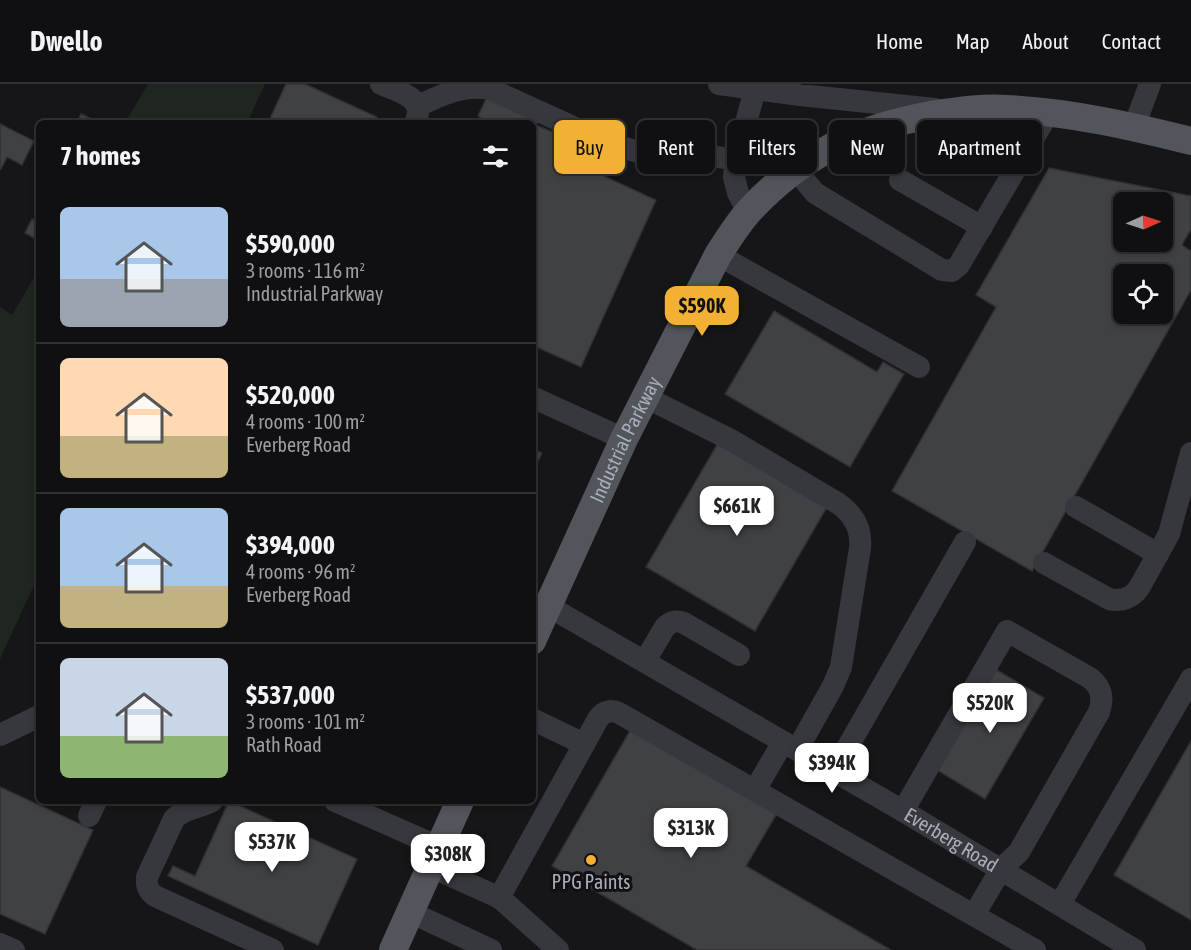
<!DOCTYPE html>
<meta charset="utf-8">
<style>
body{margin:0;font-family:"Asap Condensed",sans-serif;background:#1e1e20;color:#f1f3f6;height:100vh;display:flex;flex-direction:column;font-size:22px;white-space:nowrap}
*{box-sizing:border-box;margin:0}
p{font-size:20px;color:#9c9d9f}
.icon{flex:none;width:33px;height:33px;fill:none;stroke:currentColor;stroke-width:2;stroke-linecap:round;stroke-linejoin:round}
.map{position:relative;flex:1;overflow:hidden}
.sheet{position:absolute;left:36px;top:36px;width:500px;height:684px;display:flex;flex-direction:column;background:#101012;border-radius:9px;box-shadow:0 3px 9px #0003,0 0 0 2px #303032}
.sheet>*{flex:none}
.hud{position:absolute;left:554px;top:36px;width:548px;height:54px;display:flex;gap:12px}
.needle{width:39px;rotate:87deg}
.tools{position:absolute;left:1113px;top:108px;display:grid;gap:12px}
.tools a{display:grid;place-items:center;width:60px;height:60px;border-radius:9px;background:#101012;box-shadow:0 3px 9px #0003,0 0 0 2px #303032;font-size:30px}
.price{position:absolute;translate:-50% -51px;padding:0 14px;border-radius:12px;background:#fff;color:#222;font-size:20px;line-height:39px;filter:drop-shadow(0 2px 3px #0008)}
.price::after{content:'';position:absolute;left:50%;top:36px;width:18px;height:14px;margin-left:-9px;background:inherit;clip-path:polygon(0 0,100% 0,50% 100%)}
.price.current{background:#f2b134;color:#111}
ul{padding:0;list-style:none}
li{display:flex;align-items:center;gap:18px;height:150px;padding:0 24px}
li+li{border-top:2px solid #303032}
li span{display:grid;place-items:center;flex:none;width:168px;height:120px;border-radius:9px;color:#555}
li>.icon{margin-inline-start:auto}
span .icon{width:72px;height:72px;fill:#fffc;stroke-width:1}
li b{font-size:26px}
h2{display:flex;justify-content:space-between;align-items:center;height:72px;padding:0 24px;font-size:26px}
.pill{padding:0 21px;border-radius:9px;background:#101012;box-shadow:0 3px 9px #0003,0 0 0 2px #303032;font-size:21px;line-height:54px}
.pill.current{background:#f2b134;color:#111}
header{display:flex;align-items:center;gap:36px;box-sizing:border-box;height:84px;padding:0 30px;background:#101012;border-bottom:2px solid #303032}
header strong{font-size:28px}
nav{display:flex;gap:33px;margin-inline-start:auto;font-size:21px}
.map>svg:first-child{display:block}
.green{fill:#1e261f}
.building{fill:#404145;stroke:#303034;stroke-width:1.5;fill-rule:evenodd}
.lines{fill:none;stroke-linecap:round;stroke-linejoin:round}
.minor{stroke:#37383d;stroke-width:22}
.major{stroke:#53555c;stroke-width:28}
.poi-dot{fill:#f2b134;stroke:#111113;stroke-width:2}
.labels{text-anchor:middle;stroke-width:6;stroke-linejoin:round;paint-order:stroke}
.street-label{font-size:20px;fill:#a8adb8;stroke:#111113}
.poi-label{font-size:20px;fill:#a8adb8;stroke:#111113}
</style>
<header>
<strong>Dwello</strong>
<nav><a>Home</a><a>Map</a><a>About</a><a>Contact</a></nav>
</header>
<div class="map">
<svg width="1191" height="866" viewBox="0 0 1191 866">
<rect width="100%" height="100%" fill="#161618"/>
<g class="green">
<polygon points="148,0 265,0 247,39 125,39"/>
<polygon points="39,185 39,490 0,575 0,223 12,231"/>
</g>
<g class="building">
<polygon points="286,0 305,0 377,33 374,39 268,39"/>
<polygon points="487,13 538,36 536,41 562,52 554,69 656,116 581,283 532,261 532,39 479,39 481,34 478,32"/>
<polygon points="81,30 100,39 77,39"/>
<polygon points="0,40 34,57 22,81 7,73 1,85 0,85"/>
<path d="M1049,84L1191,112V145L1182,161L1191,167V206L1032,487L892,407L996,223L976,211ZM1124,118H1162V158H1124ZM1124,190H1162V230H1124Z"/>
<polygon points="32,135 39,139 39,144 34,154 25,149"/>
<polygon points="774,227 877,288 883,278 904,290 850,383 725,310"/>
<polygon points="718,359 827,423 755,547 646,483"/>
<polygon points="532,365 542,369 532,390"/>
<polygon points="995,585 1044,614 985,715 937,686"/>
<polygon points="631,645 777,729 746,782 891,866 697,866 552,782"/>
<polygon points="1191,657 1191,836 1114,791"/>
<polygon points="0,703 93,746 45,850 0,830"/>
<polygon points="229,717 357,775 318,861 168,792 173,782 195,792"/>
</g>
<g class="lines">
<g class="minor">
<path d="M381,0C399,8 427,13 415,39"/>
<polyline points="719,0 800,11 935,25"/>
<path d="M418,22C441,11 464,0 490,5L606,58L638,68L656,71L693,69L736,76"/>
<polyline points="1134,43 1150,0"/>
<polyline points="795,85 815,109 942,186 952,187 959,181 1049,28"/>
<polyline points="900,96 982,143"/>
<polyline points="748,128 738,109 734,93 736,76 755,5"/>
<polyline points="718,171 919,283"/>
<polyline points="532,313 624,355"/>
<path d="M645,313L731,356L839,420C854,431 862,445 860,464L841,583L833,602L797,666"/>
<polyline points="1076,423 1158,470"/>
<path d="M1044,479L1109,515C1121,518 1132,514 1139,504L1169,450L1191,369"/>
<path id="s1" d="M548,522L903,727L1135,866"/>
<path d="M645,577L665,543C671,537 676,536 684,539L739,571"/>
<polyline points="532,635 584,660"/>
<polyline points="0,651 39,632"/>
<polyline points="834,687 965,458"/>
<polyline points="755,706 783,658"/>
<path d="M212,717C200,724 184,724 174,735L147,793C146,802 148,807 155,812L273,866"/>
<polyline points="335,717 439,763"/>
<path d="M903,727L1007,547L1090,594C1101,603 1104,614 1099,628L1019,768L1001,785L974,831"/>
<polyline points="89,732 96,717"/>
<polyline points="431,783 500,814 558,866"/>
<path d="M499,814L598,635C603,627 611,625 619,629L1035,866"/>
<polyline points="1060,820 1191,595"/>
<polyline points="410,828 491,866"/>
<polyline points="0,860 14,866"/>
</g>
<g class="major">
<path id="s2" d="M532,557L624,355L718,171C728,155 738,139 750,126C801,71 858,44 931,31C957,27 982,23 1008,25C1070,28 1131,42 1191,57"/>
<polyline points="393,866 460,717"/>
</g>
</g>
<circle class="poi-dot" cx="591" cy="776" r="6"/>
<g class="labels">
<g class="street-label">
<text dy="7" stroke="none"><textPath href="#s2" startOffset="222">Industrial Parkway</textPath></text>
<text dy="7" stroke="none"><textPath href="#s1" startOffset="466">Everberg Road</textPath></text>
</g>
<g class="poi-label">
<text x="591" y="805">PPG Paints</text>
</g>
</g>
</svg>
<div class="tools">
<a><svg class="needle" viewBox="-14 -14 28 28"><path d="M0-13l5 13h-10z" fill="#e53935"/><path d="M0 13l5-13h-10z" fill="#9c9d9f"/></svg></a>
<a><svg class="icon" aria-label="locate" viewBox="0 0 24 24"><circle cx="12" cy="12" r="6"/><path d="M12 2v4M12 18v4M2 12h4M18 12h4"/></svg></a>
</div>
<b class="price current" style="left:702px;top:253px">$590K</b>
<b class="price" style="left:737px;top:453px">$661K</b>
<b class="price" style="left:990px;top:650px">$520K</b>
<b class="price" style="left:832px;top:710px">$394K</b>
<b class="price" style="left:691px;top:775px">$313K</b>
<b class="price" style="left:272px;top:789px">$537K</b>
<b class="price" style="left:448px;top:801px">$308K</b>
<div class="hud">
<a class="pill current">Buy</a>
<a class="pill">Rent</a>
<a class="pill">Filters</a>
<a class="pill">New</a>
<a class="pill">Apartment</a>
</div>
<section class="sheet">
<h2>7 homes<svg class="icon" aria-label="filters" viewBox="0 0 24 24"><path d="M4 7h16M4 17h16"/><circle cx="9" cy="7" r="2"/><circle cx="15" cy="17" r="2"/></svg></h2>
<ul>
<li><span style="background:linear-gradient(#a9c7e8 60%,#9aa5b1 0)"><svg class="icon" aria-label="home" viewBox="0 0 24 24"><path d="M3 11l9-7 9 7M6 9v11h12V9"/></svg></span><div><b>$590,000</b><p>3 rooms · 116 m²</p><p>Industrial Parkway</p></div></li>
<li><span style="background:linear-gradient(#ffd9b3 65%,#c2b280 0)"><svg class="icon" aria-label="home" viewBox="0 0 24 24"><path d="M3 11l9-7 9 7M6 9v11h12V9"/></svg></span><div><b>$520,000</b><p>4 rooms · 100 m²</p><p>Everberg Road</p></div></li>
<li><span style="background:linear-gradient(#a9c7e8 65%,#c2b280 0)"><svg class="icon" aria-label="home" viewBox="0 0 24 24"><path d="M3 11l9-7 9 7M6 9v11h12V9"/></svg></span><div><b>$394,000</b><p>4 rooms · 96 m²</p><p>Everberg Road</p></div></li>
<li><span style="background:linear-gradient(#c9d6e8 65%,#8fb573 0)"><svg class="icon" aria-label="home" viewBox="0 0 24 24"><path d="M3 11l9-7 9 7M6 9v11h12V9"/></svg></span><div><b>$537,000</b><p>3 rooms · 101 m²</p><p>Rath Road</p></div></li>
</ul>
</section>
</div>
